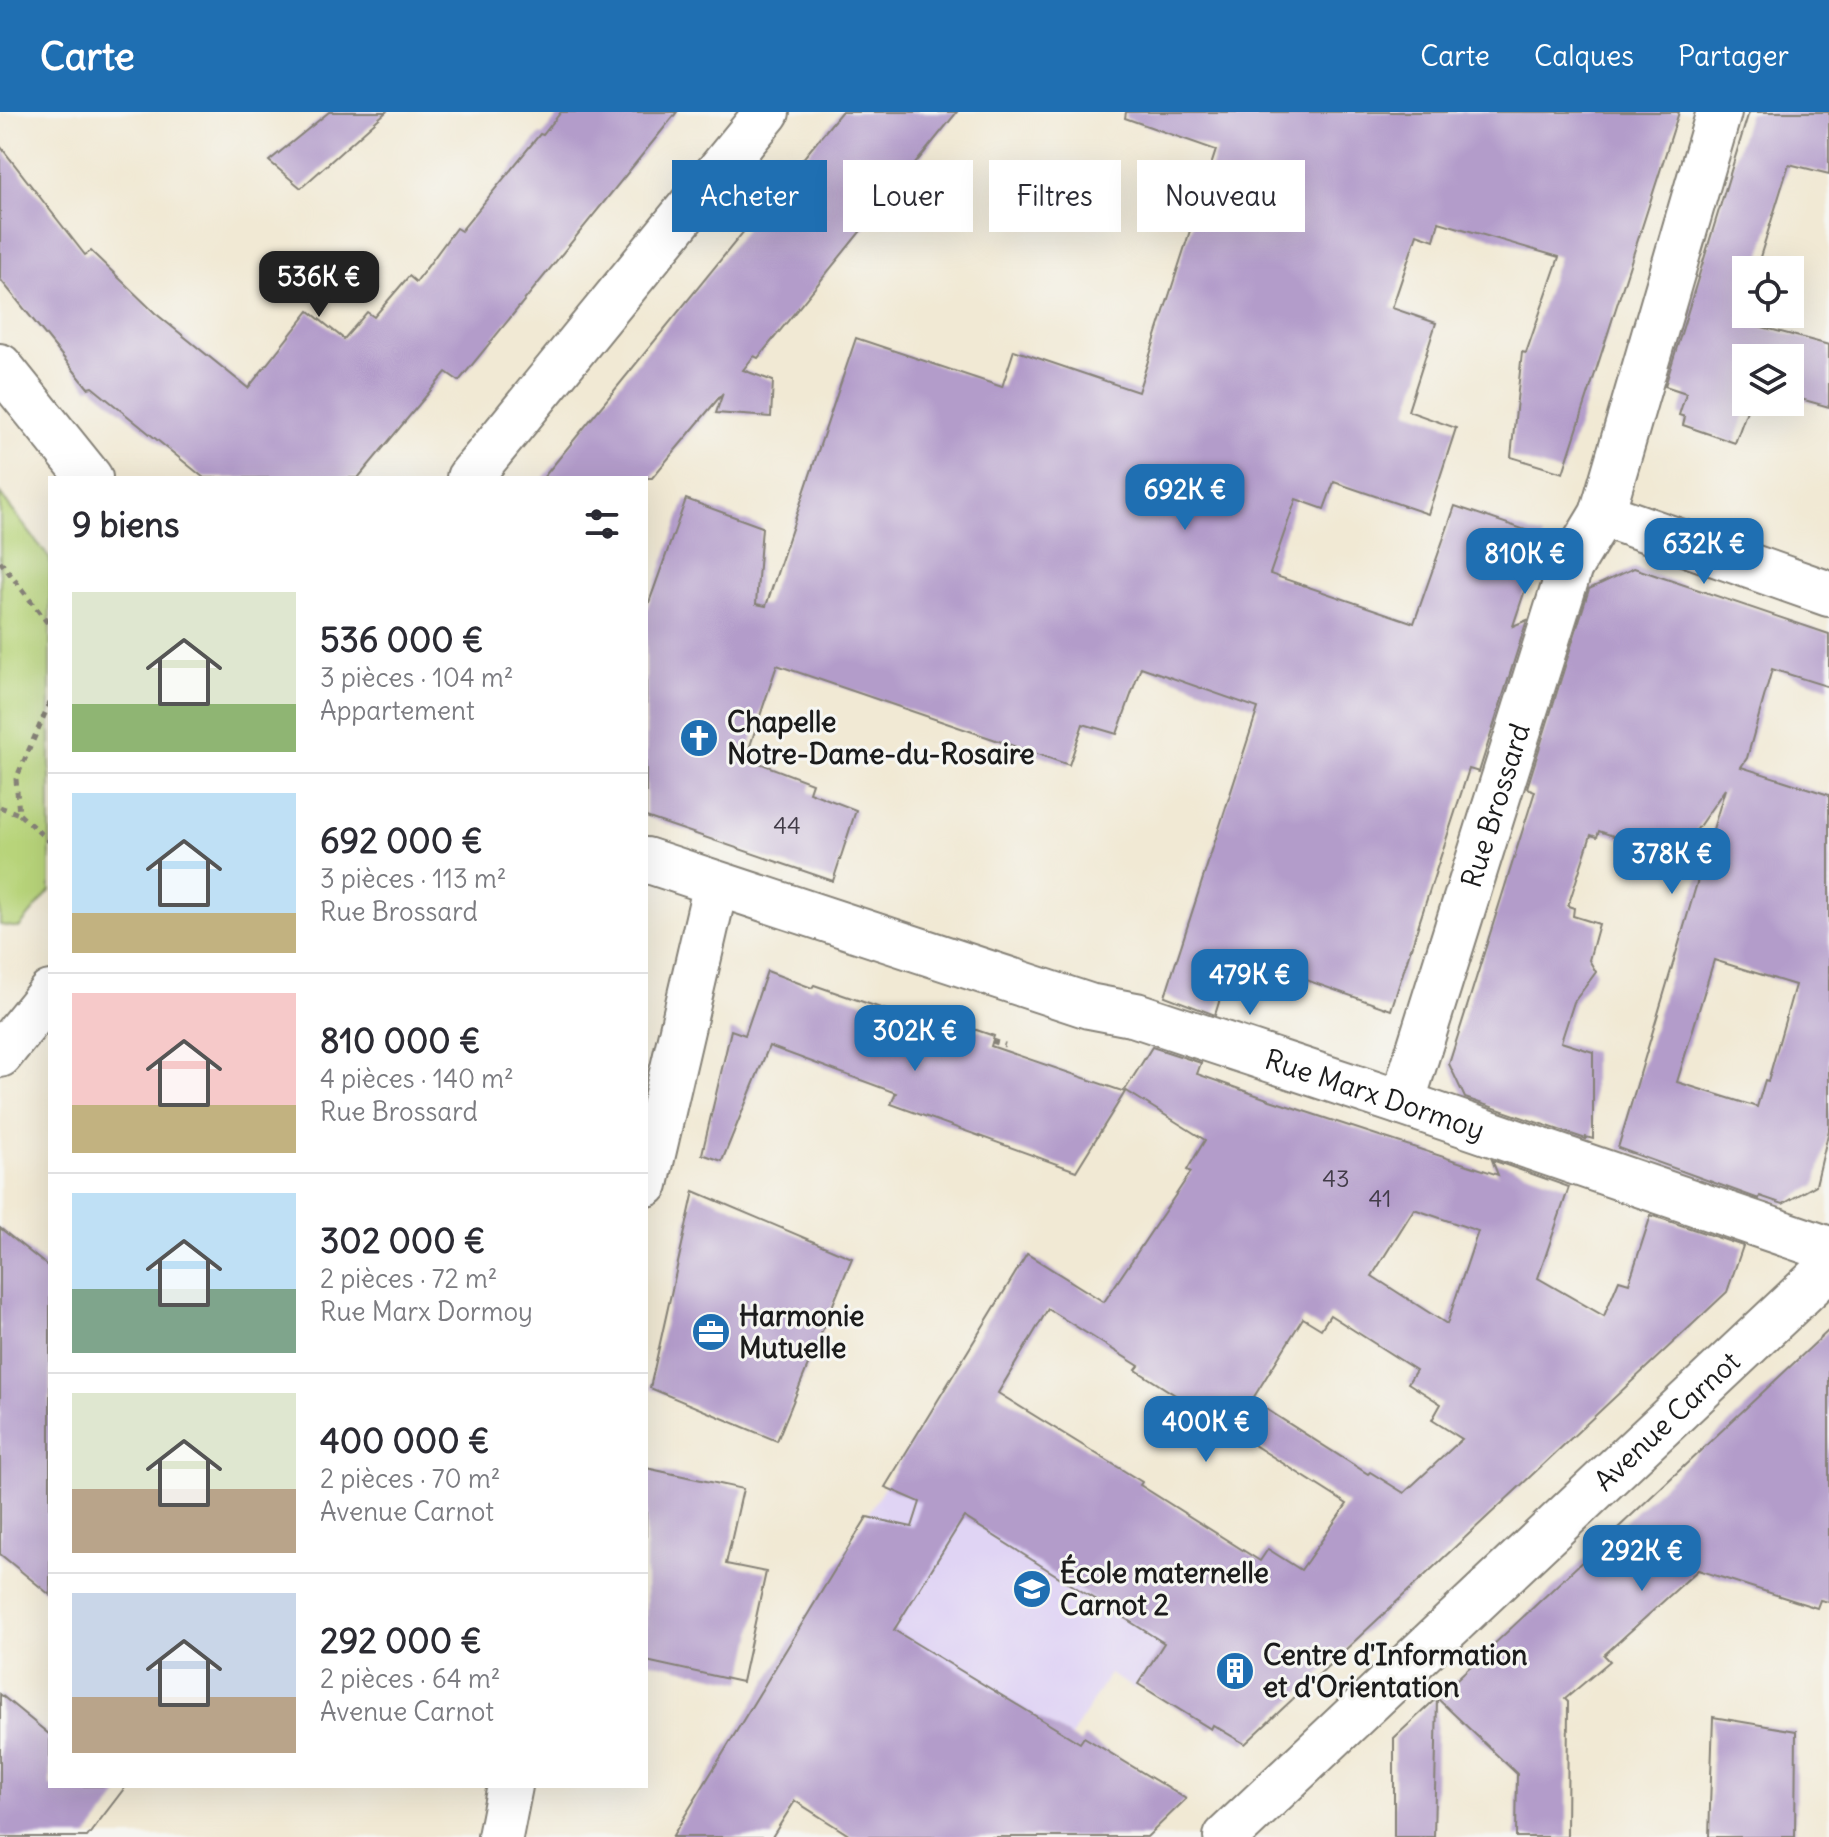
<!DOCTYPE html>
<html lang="fr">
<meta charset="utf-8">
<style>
body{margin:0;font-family:Delius,sans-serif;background:#f7f7f7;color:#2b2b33;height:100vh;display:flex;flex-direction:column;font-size:30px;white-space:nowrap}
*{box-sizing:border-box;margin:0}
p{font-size:26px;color:#7c7c81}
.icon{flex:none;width:44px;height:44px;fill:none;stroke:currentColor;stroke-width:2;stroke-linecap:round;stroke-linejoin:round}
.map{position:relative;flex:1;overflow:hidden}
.details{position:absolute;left:48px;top:364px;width:600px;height:1312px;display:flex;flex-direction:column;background:#fff;border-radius:0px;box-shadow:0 8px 32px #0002}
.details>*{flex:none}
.hud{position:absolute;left:672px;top:48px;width:760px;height:72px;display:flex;gap:16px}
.tools{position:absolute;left:1732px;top:144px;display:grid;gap:16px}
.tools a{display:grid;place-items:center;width:72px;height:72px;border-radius:0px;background:#fff;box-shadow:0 8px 32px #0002;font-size:40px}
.price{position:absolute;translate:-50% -68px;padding:0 18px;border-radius:16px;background:#1f6fb2;color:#fff;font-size:26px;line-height:52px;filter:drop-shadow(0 2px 4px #0008)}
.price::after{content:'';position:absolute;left:50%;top:48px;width:24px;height:18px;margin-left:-12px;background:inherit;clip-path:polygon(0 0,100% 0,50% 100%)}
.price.selected{background:#222;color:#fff}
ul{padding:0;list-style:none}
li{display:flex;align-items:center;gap:24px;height:200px;padding:0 24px}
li+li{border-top:2px solid #e1e1e2}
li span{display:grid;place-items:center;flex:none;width:224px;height:160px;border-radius:0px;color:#555}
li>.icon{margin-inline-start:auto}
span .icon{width:96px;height:96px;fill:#fffc;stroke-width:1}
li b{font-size:34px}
h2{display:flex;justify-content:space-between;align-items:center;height:96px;padding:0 24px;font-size:34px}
.chip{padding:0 28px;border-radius:0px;background:#fff;box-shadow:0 8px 32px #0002;font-size:28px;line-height:72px}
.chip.selected{background:#1f6fb2;color:#fff}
header{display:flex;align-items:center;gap:48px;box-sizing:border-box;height:112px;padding:0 40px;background:#1f6fb2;color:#fff}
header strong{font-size:38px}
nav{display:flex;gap:44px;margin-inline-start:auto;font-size:28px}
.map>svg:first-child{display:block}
.built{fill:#e0d4f4}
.green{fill:#b8d47a;stroke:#6a784b;stroke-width:2}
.building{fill:#b39cca;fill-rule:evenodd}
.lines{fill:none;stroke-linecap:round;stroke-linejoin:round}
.street-casing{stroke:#868278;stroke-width:48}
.secondary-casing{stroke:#868278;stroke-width:48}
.path{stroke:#868278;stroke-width:5;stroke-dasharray:6 6;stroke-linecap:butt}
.street{stroke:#fff;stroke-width:44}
.secondary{stroke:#fff;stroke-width:44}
.labels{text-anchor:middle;stroke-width:6;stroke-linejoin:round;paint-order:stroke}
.number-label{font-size:24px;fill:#423c48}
.poi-label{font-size:28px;font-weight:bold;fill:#1c1c1c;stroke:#f6f6f2;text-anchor:start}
.street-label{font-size:28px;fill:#1c1c1c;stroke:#f6f6f2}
</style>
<header>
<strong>Carte</strong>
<nav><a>Carte</a><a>Calques</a><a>Partager</a></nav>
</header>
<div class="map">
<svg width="1829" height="1725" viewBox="0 0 1829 1725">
<rect width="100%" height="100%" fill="#f6f6f2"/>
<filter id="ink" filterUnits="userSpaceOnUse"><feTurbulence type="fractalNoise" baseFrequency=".0125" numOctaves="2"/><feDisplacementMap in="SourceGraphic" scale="16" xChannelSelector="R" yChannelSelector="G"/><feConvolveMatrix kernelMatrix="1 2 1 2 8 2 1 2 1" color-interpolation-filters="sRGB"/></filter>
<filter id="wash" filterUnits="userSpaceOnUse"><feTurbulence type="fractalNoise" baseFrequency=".006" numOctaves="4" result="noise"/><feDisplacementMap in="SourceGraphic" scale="32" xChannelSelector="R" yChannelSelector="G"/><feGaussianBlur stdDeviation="1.8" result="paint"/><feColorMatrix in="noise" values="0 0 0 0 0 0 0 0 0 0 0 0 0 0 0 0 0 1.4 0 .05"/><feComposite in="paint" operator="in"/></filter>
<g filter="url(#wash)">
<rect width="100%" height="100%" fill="#f1e9d4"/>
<polygon class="built" points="938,1287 1290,1508 1186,1496 1135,1577 1109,1562 1033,1688 786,1536"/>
<polygon class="green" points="0,382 50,447 50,779 19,816 0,813"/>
<g id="blocks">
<g class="building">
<polygon points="329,0 386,0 301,76 269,49"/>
<polygon points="561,0 677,0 459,269 446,260 358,366 204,366 92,275 88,276 0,167 0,34 85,143 91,139 155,201 248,276 309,199 344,227 367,200 374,205 409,164 416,170 456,116 461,119 540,22 543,23"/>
<polygon points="841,0 957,0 758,246 754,244 743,258 773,269 771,305 716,301 723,281 652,366 543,366"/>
<polygon points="1126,0 1679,0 1563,361 1511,345 1522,240 1526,241 1559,145 1439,110 1434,128 1417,122 1392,196 1436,211 1408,299 1456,316 1428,402 1334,370 1324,397 1296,387 1270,462 1414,511 1455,394 1543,424 1513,514 1527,508 1479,660 1469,657 1391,898 1258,851 1257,854 1233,845 1215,903 1165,884 1258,596 1141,555 1117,622 1083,612 1069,653 777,553 746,646 812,671 809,680 856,698 833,769 646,705 646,499 686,387 762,415 756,492 766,494 856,226 1002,275 1014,238 1138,280 1216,38 1125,6"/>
<polygon points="1749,0 1829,0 1829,62 1789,52 1756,158 1746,158 1746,189 1740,209 1829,233 1829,295 1790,284 1790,246 1746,246 1746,290 1750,290 1735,331 1683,313 1685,305 1679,303 1686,281 1665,274"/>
<path d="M1634,456L1829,522V575L1772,557L1747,646L1741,655L1829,683V1018L1816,1073L1783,1092L1760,1084L1759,1087L1618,1036L1725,677L1677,746L1599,719L1597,725L1591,723L1568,794L1574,796L1573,804L1599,812L1589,848L1596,860L1574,890L1561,930L1593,940V1027L1586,1025V1027L1465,986L1449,952L1535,679L1527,676L1589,477ZM1714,848L1795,873L1768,969L1765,968L1757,995L1677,970Z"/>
<polygon points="767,859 812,876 814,873 953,921 956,911 994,924 991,934 1125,980 1076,1059 891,992 896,981 769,934 722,1049 702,1042 731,918 745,923"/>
<path d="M1152,935L1201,951L1197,962L1270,988L1498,1063L1492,1048L1569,1075L1538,1166L1604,1204L1619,1168L1629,1171L1651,1103L1743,1134L1727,1180L1245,1632L1213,1613L1211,1617L1138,1572L1164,1531L964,1405L894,1518L1080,1631L1084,1625L1186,1687L1147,1725H852L795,1689L772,1725H672L867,1405L912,1415L920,1390L885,1375L1027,1142L1104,1190L1191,1060L1187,1058L1205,1028L1125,978ZM1414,1097L1478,1119L1447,1212L1372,1164ZM1048,1197L1139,1254L1136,1258L1347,1392L1301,1458L1268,1437L1260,1449L1140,1373L1142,1370L998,1281ZM1330,1203L1416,1258L1408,1271L1441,1292L1432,1308L1462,1327L1404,1381L1370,1360L1368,1362L1252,1288L1303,1206L1321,1217Z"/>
<polygon points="694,1079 852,1146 777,1329 650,1276"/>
<polygon points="0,1116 50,1156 50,1483 0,1442"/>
<polygon points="1829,1218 1829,1490 1820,1488 1817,1496 1698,1458 1604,1543 1610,1549 1565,1587 1568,1590 1567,1725 1516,1725 1517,1662 1437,1586 1434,1725 1394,1725 1394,1626"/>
<polygon points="646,1356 743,1377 726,1452 766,1460 742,1570 646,1549"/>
<polygon points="0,1582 50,1623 50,1674 126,1674 87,1725 0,1725"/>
<polygon points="1713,1605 1796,1619 1795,1725 1709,1725"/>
</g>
</g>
</g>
<g filter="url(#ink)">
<use href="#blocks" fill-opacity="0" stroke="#868278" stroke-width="2"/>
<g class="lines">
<g class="street-casing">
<g id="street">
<polyline points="0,254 90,366"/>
<polyline points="1602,402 1829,482"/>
<path id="s1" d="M646,748L1089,894L1136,903L1402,991L1829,1137"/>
<path id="s2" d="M1402,991L1570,455L1602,402L1719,0"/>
<polyline points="646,1072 716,772"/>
<polyline points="500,1725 510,1674"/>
</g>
</g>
<g class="secondary-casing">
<g id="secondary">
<polyline points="469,366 767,0"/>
<polyline points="0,943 50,881"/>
<path id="s3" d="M1226,1725L1829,1156"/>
</g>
</g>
<g class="path">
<polyline points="0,449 50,514"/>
<polyline points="50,590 16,667 19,702 50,730"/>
<polyline points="0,695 19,702"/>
<polyline points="992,929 1005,933"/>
</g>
<use href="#street" class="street"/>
<use href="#secondary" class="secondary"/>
</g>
</g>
<defs>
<g id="church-disc" transform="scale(2)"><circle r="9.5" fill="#1f6fb2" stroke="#f6f6f2"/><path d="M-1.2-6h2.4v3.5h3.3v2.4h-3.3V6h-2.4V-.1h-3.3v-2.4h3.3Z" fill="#fff"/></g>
<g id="office-disc" transform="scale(2)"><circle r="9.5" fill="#1f6fb2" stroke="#f6f6f2"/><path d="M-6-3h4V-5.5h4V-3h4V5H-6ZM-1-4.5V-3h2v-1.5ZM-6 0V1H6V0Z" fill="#fff"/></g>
<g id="school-disc" transform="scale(2)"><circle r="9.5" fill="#1f6fb2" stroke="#f6f6f2"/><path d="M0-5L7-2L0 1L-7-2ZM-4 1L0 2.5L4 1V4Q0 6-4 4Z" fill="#fff"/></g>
<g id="building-disc" transform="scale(2)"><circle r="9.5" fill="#1f6fb2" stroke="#f6f6f2"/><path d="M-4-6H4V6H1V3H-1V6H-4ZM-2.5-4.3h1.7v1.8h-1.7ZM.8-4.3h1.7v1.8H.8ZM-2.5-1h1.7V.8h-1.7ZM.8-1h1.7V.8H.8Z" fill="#fff"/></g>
</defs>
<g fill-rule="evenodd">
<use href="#church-disc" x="699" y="626"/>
<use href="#office-disc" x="711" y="1220"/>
<use href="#school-disc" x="1032" y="1477"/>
<use href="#building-disc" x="1235" y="1559"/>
</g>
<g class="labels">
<g class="number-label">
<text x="787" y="722">44</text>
<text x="1336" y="1075">43</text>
<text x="1380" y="1095">41</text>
</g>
<g class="poi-label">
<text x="727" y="620">Chapelle<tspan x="727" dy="32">Notre-Dame-du-Rosaire</tspan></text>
<text x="739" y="1214">Harmonie<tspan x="739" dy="32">Mutuelle</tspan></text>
<text x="1060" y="1471">École maternelle<tspan x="1060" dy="32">Carnot 2</tspan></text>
<text x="1263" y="1553">Centre d'Information<tspan x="1263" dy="32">et d'Orientation</tspan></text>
</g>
<g class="street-label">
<text dy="10" stroke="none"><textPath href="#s2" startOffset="312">Rue Brossard</textPath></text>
<text dy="10" stroke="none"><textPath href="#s1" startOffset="766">Rue Marx Dormoy</textPath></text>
<text dy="10" stroke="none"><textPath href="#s3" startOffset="606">Avenue Carnot</textPath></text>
</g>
</g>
</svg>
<div class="tools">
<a><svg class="icon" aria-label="locate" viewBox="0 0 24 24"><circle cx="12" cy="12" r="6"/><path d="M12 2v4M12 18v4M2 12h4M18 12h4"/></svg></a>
<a><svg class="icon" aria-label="layers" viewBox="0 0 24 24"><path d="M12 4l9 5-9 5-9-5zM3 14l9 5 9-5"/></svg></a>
</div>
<b class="price selected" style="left:319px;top:207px">536K €</b>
<b class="price" style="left:1185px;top:420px">692K €</b>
<b class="price" style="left:1704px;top:474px">632K €</b>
<b class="price" style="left:1525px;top:484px">810K €</b>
<b class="price" style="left:1672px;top:784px">378K €</b>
<b class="price" style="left:1250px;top:905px">479K €</b>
<b class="price" style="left:915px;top:961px">302K €</b>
<b class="price" style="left:1206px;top:1352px">400K €</b>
<b class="price" style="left:1642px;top:1481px">292K €</b>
<div class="hud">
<a class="chip selected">Acheter</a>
<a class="chip">Louer</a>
<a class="chip">Filtres</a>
<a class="chip">Nouveau</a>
</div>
<section class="details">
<h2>9 biens<svg class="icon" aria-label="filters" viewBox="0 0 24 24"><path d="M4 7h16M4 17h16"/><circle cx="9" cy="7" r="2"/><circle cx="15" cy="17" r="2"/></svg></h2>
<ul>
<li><span style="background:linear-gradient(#dfe7d0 70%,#8fb573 0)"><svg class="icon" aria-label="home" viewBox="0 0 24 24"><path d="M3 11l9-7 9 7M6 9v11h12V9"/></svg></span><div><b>536 000 €</b><p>3 pièces · 104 m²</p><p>Appartement</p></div></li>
<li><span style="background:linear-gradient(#bfe0f5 75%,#c2b280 0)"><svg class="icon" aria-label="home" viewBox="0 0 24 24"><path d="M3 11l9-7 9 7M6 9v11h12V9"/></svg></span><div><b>692 000 €</b><p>3 pièces · 113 m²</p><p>Rue Brossard</p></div></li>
<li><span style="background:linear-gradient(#f6c9c9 70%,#c2b280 0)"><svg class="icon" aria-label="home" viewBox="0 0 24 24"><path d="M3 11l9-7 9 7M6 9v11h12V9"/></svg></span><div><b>810 000 €</b><p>4 pièces · 140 m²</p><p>Rue Brossard</p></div></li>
<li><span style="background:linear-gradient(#bfe0f5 60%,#7fa58c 0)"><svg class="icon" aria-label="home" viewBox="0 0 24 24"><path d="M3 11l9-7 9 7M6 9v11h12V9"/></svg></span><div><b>302 000 €</b><p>2 pièces · 72 m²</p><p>Rue Marx Dormoy</p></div></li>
<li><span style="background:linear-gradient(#dfe7d0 60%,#b9a48a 0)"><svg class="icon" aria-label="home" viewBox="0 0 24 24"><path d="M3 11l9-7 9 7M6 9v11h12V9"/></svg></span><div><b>400 000 €</b><p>2 pièces · 70 m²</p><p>Avenue Carnot</p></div></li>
<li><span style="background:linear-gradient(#c9d6e8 65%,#b9a48a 0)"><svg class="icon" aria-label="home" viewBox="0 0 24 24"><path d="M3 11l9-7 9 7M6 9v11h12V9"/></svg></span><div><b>292 000 €</b><p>2 pièces · 64 m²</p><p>Avenue Carnot</p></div></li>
</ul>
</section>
</div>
